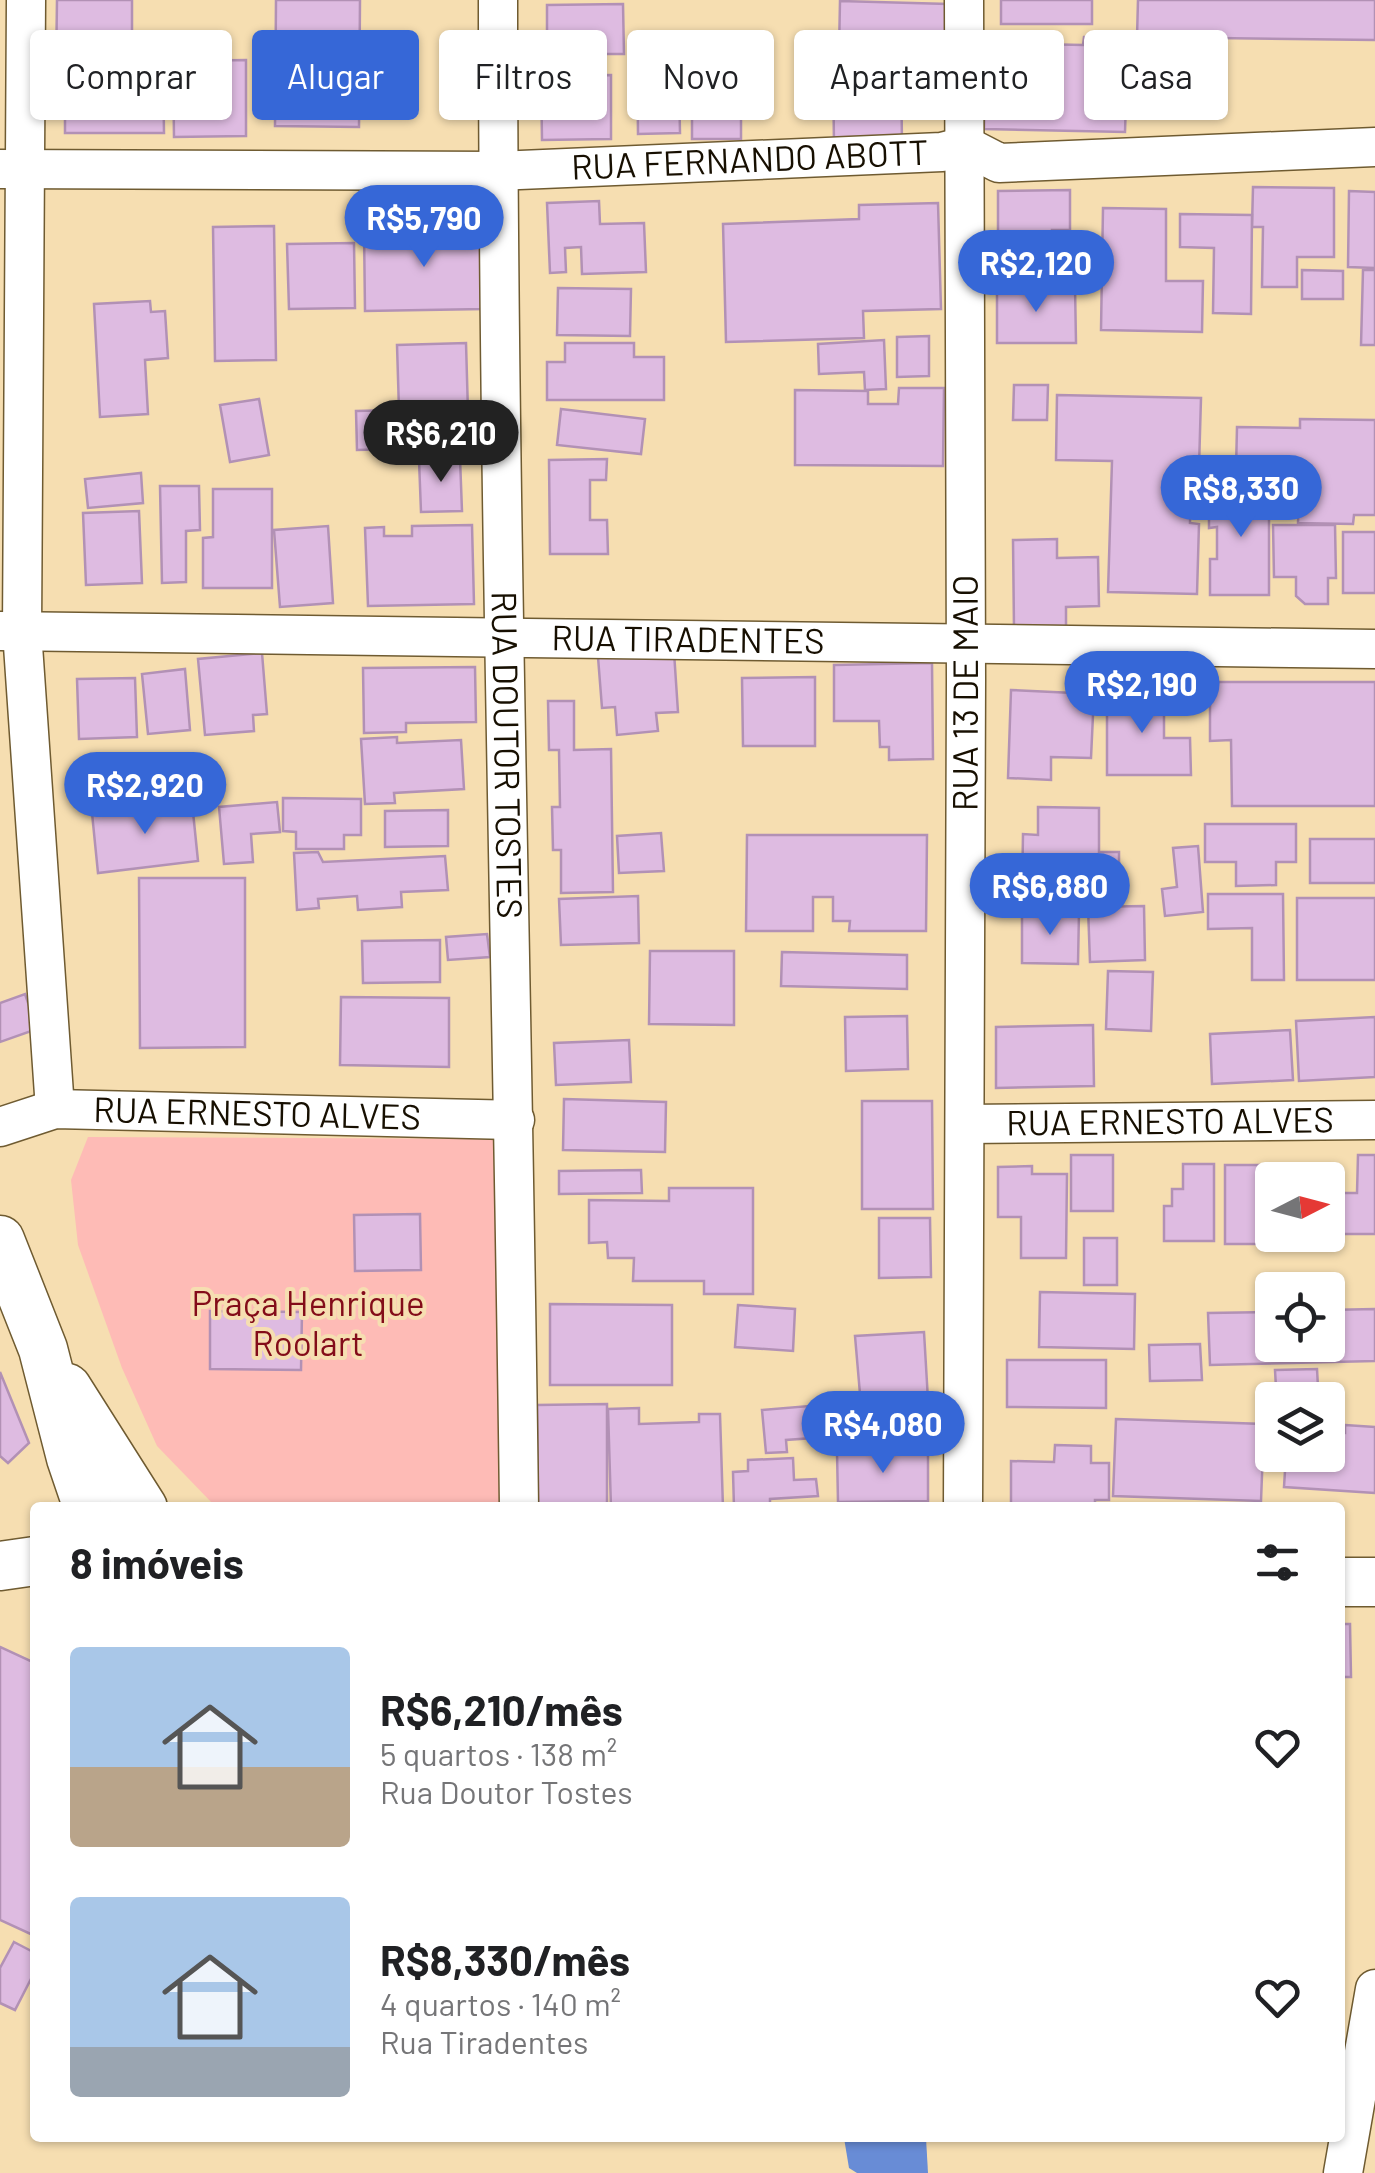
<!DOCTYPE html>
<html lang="pt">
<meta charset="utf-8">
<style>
body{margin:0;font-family:Barlow,sans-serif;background:#f2f2f2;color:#202124;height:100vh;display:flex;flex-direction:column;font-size:38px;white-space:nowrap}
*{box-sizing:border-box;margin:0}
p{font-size:32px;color:#757577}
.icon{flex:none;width:55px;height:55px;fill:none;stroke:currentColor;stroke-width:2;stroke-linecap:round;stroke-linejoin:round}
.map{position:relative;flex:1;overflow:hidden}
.panel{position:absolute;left:30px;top:1502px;width:1315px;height:640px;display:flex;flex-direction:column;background:#fff;border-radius:10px;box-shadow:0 2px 8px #0004}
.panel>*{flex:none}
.guide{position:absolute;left:30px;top:30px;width:1315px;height:90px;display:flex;gap:20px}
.needle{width:65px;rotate:84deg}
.tools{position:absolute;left:1255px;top:1162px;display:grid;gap:20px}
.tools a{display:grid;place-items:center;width:90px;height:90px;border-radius:10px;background:#fff;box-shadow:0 2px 8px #0004;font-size:50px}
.price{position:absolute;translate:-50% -85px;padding:0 22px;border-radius:35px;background:#3667d7;color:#fff;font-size:32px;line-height:65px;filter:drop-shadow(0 2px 5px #0008)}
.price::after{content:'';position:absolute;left:50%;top:60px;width:30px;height:22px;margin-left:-15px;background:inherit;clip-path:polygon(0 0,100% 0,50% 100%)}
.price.active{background:#222;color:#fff}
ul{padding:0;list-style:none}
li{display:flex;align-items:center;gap:30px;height:250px;padding:0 40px}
li span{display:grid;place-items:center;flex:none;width:280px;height:200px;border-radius:10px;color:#555}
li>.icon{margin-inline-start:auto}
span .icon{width:120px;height:120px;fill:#fffc;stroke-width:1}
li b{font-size:42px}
h2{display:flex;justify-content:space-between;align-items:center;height:120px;padding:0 40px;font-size:42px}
.tag{padding:0 35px;border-radius:10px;background:#fff;box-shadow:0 2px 8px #0004;font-size:35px;line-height:90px}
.tag.active{background:#3667d7;color:#fff}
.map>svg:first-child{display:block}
.green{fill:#febbb6}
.water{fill:#688cd6}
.building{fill:#debbe1;stroke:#b291b5;stroke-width:2.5}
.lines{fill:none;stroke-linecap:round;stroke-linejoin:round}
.minor-casing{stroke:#6f5b31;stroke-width:41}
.major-casing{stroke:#6f5b31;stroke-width:51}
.minor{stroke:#fff;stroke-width:38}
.major{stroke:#fff;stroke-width:48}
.labels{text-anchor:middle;stroke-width:8;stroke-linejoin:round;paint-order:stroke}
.street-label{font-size:35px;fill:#170f01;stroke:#f6deb1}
.park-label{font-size:35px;fill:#830c19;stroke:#f6deb1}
</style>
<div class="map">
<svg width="1375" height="2173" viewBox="0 0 1375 2173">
<rect width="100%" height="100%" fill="#f6deb1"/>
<polygon class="green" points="88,1137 495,1139 500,1507 215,1506 157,1446 122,1368 78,1245 71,1180"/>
<polygon class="water" points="844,2138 926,2138 928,2173 857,2173 849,2168"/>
<g class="building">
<polygon points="57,0 132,0 132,70 56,70"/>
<polygon points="276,0 360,0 359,127 275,126"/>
<rect x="1001" y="0" width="91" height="24"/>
<polygon points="1138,0 1375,0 1375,40 1137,37"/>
<polygon points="840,1 948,4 946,55 839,52"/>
<polygon points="623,4 624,54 547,54 547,5"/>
<polygon points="986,34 1036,36 1036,44 1083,45 1084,37 1110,37 1110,71 1127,71 1125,132 984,129"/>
<polygon points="637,36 678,36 680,133 638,134"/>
<polygon points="246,60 246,136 174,137 173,61"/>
<polygon points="139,64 163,64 164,133 65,133 65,80 140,80"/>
<polygon points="833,64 901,64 902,144 834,145"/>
<rect x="692" y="71" width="49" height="68"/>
<polygon points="922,71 944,73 943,105 922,105"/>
<polygon points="611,75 611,139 542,140 541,76"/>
<polygon points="1253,187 1334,188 1334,257 1297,257 1297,287 1262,287 1263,227 1252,227"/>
<polygon points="1070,190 1070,230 1052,230 1052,249 998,249 998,191"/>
<polygon points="1349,191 1375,192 1375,268 1348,267"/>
<polygon points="599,201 600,224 644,223 646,272 582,274 581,247 565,248 566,272 550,273 547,203"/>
<polygon points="938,203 941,309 863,311 864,338 726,342 723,224 859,219 859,205"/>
<polygon points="1103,208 1166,209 1166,281 1203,281 1202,332 1101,330"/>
<polygon points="1180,214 1252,215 1251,314 1213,313 1214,248 1180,247"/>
<polygon points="274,226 276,360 215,361 213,227"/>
<polygon points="482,228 484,309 365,311 364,230"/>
<polygon points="354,243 355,308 289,309 287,244"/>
<polygon points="1302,270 1343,271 1343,299 1302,299"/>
<polygon points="1363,270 1375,270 1375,345 1361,345"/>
<polygon points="1075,286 1076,343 997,343 997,287"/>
<polygon points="558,288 631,289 630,336 557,335"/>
<polygon points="150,301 151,312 165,311 168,358 145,360 148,414 100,417 94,304"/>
<polygon points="929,336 929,376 897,377 897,337"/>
<polygon points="884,340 886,389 865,390 864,372 819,374 818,344"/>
<polygon points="466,343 469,447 357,450 356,411 399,410 397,345"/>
<polygon points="565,343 634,343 634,357 664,357 664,400 547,400 547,362 565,362"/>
<polygon points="1014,385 1048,385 1047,420 1013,420"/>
<polygon points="899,388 944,388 943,466 795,465 795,390 868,391 868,404 898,404"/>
<polygon points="1057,395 1201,398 1199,467 1191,467 1190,523 1199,524 1197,594 1108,592 1112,461 1056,460"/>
<polygon points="259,399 269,455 230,462 220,405"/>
<polygon points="561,409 645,419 641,454 557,445"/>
<polygon points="1300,419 1375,420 1375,515 1354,515 1353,524 1298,523 1299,471 1236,469 1237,427 1300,428"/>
<polygon points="460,458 462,511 421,512 419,460"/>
<polygon points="607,459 606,480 590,480 590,520 607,520 608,554 550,554 549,460"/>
<polygon points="141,473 143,503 88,508 85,479"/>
<polygon points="160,486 199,486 200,530 186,531 186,582 162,583"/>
<polygon points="1275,488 1275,516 1269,515 1269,595 1210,595 1210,559 1217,559 1217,527 1209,528 1209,489"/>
<polygon points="213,489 272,489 272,588 203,588 203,538 213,537"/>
<polygon points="139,511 142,583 86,585 83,513"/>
<polygon points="472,525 474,604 368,606 365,528 384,527 384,536 412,536 412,526"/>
<polygon points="1273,525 1335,525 1336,578 1328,578 1328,604 1305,604 1296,596 1296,577 1274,577"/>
<polygon points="328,526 333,603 280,607 274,530"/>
<rect x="1343" y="532" width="32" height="61"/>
<polygon points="1057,539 1057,558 1098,557 1099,606 1066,607 1066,628 1014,628 1013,540"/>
<polygon points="674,652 678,712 656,713 658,731 617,735 615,707 602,708 598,657"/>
<polygon points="262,653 267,714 253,715 254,731 205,735 198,659"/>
<polygon points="932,663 933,759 889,760 889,747 880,747 879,721 834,721 834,665"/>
<polygon points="475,667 476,722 406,723 406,732 364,733 363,668"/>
<polygon points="185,669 190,730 148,734 142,674"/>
<polygon points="815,677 815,746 743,746 742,678"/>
<polygon points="135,678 137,737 79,739 77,679"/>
<polygon points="1210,682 1375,682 1375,806 1232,806 1231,740 1210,741"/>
<polygon points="1107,689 1164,689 1164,738 1190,738 1191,775 1107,775"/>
<polygon points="1011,690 1094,694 1091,758 1051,757 1051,780 1008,778"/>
<polygon points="548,701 574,701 574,750 611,749 613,892 561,893 561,850 553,850 552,807 560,807 559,750 549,750"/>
<polygon points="397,737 397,743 461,740 464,789 394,793 395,803 365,804 361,739"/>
<polygon points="283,798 361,799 361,835 344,835 344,849 296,849 296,832 283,831"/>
<polygon points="192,802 198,861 98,873 92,813"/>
<polygon points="277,802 280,832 251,834 253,862 224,864 219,807"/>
<polygon points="1038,807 1099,808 1099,852 1119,852 1119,896 1022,894 1023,834 1038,835"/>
<polygon points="448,810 448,846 385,847 385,811"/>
<polygon points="1205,824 1296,824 1296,862 1276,862 1276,885 1236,886 1236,862 1205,862"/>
<polygon points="661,833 664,871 619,873 617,836"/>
<polygon points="747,835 927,835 926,931 849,931 850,921 833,921 833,897 813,897 813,931 746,931"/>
<rect x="1310" y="839" width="65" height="44"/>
<polygon points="1198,846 1203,912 1165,916 1162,889 1177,887 1173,848"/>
<polygon points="318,852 323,862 445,856 448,890 401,892 402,907 358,910 357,896 318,899 319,908 297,910 294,853"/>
<polygon points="139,878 245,878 245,1047 140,1048"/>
<polygon points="1208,894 1283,894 1284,980 1252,980 1252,928 1208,929"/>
<polygon points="638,896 639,943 561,945 559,899"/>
<rect x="1297" y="898" width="78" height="82"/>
<polygon points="1144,906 1145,960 1090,962 1088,907"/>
<polygon points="1022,912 1079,912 1078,964 1022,963"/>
<polygon points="487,934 490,957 448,960 446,937"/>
<polygon points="440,940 440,982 363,983 362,941"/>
<polygon points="650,951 734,951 734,1025 649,1024"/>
<polygon points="782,952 907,955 907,989 781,986"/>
<polygon points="1108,971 1153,972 1151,1031 1106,1029"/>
<polygon points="25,994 37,1029 0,1042 0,1003"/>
<polygon points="341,997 449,998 449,1067 340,1065"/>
<polygon points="907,1016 908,1069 846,1071 845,1017"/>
<polygon points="1375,1017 1375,1077 1299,1081 1296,1021"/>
<polygon points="1093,1025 1094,1086 996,1088 996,1027"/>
<polygon points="1290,1030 1293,1080 1212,1084 1210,1034"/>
<polygon points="629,1040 631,1082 556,1085 554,1043"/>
<polygon points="564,1099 666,1102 665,1152 563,1150"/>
<polygon points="862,1101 932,1101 933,1209 862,1209"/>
<rect x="1071" y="1155" width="42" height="56"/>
<polygon points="1358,1155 1375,1155 1375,1234 1328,1234 1328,1193 1357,1193"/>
<polygon points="1183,1164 1214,1164 1214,1241 1164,1241 1164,1206 1172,1206 1172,1189 1183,1189"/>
<polygon points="1225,1165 1278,1165 1278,1180 1272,1180 1272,1235 1278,1235 1278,1244 1225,1244"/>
<polygon points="1032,1166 1032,1174 1067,1174 1066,1258 1021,1258 1021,1217 998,1217 998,1167"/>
<polygon points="641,1170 642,1193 559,1194 559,1171"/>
<polygon points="669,1188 753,1188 753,1294 704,1294 704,1281 633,1281 634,1258 608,1258 607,1242 589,1243 589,1200 669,1201"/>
<polygon points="420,1214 421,1270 355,1271 354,1215"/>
<polygon points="879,1218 930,1218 931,1277 879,1278"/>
<rect x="1084" y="1238" width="33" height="47"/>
<polygon points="1040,1292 1135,1294 1134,1349 1039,1347"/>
<polygon points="550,1304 672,1305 672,1385 550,1385"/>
<polygon points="738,1305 795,1309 793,1351 735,1347"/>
<polygon points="1375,1309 1375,1361 1210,1365 1208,1313 1272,1312 1272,1345 1328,1345 1328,1310"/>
<polygon points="210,1311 302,1312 301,1370 210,1369"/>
<polygon points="924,1332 930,1434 823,1441 821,1396 860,1394 855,1336"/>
<polygon points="1200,1344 1202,1380 1150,1381 1149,1345"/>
<polygon points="1007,1360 1106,1360 1106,1408 1007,1407"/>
<polygon points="1317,1369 1318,1387 1276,1388 1275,1370"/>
<polygon points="0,1372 29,1443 8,1463 0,1456"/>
<polygon points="607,1404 607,1508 538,1508 537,1405"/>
<polygon points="809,1406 813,1438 786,1440 787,1452 766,1453 762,1410"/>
<polygon points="639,1408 639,1424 699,1422 699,1414 720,1414 723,1508 611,1508 608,1409"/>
<polygon points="1116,1419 1264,1424 1261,1501 1113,1496"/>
<polygon points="1345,1425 1375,1427 1375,1493 1284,1487 1286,1455 1328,1455 1328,1432 1345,1433"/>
<polygon points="1055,1445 1091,1446 1091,1463 1109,1463 1109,1500 1095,1500 1095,1508 1011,1508 1011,1461 1054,1462"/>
<polygon points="928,1451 928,1501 838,1502 837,1452"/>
<polygon points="793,1458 794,1480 816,1479 818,1496 770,1499 770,1508 734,1508 733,1472 748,1471 748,1460"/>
<polygon points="1340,1624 1350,1624 1351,1677 1340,1677"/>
<polygon points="0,1647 35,1663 35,1936 0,1920"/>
<polygon points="14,1942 35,1953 35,1971 15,2010 0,2003 0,1968"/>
</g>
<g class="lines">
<g class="minor-casing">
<g id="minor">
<polyline points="26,0 22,631 55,1109"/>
<path id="s1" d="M498,0C498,503 513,1005 519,1508"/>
<path id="s2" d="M0,169L498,171L942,152L966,146L999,163L1375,147"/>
<path id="s3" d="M0,631L1375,649"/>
<path id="s4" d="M965,1124L1375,1120"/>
<path id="s5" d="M0,1127L55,1109L515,1120"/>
<path id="s6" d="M963,1508L966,680L964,0"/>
<polyline points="1343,2173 1375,1989"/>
</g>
</g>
<g class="major-casing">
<g id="major">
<polyline points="0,1240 43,1349 71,1458 88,1508"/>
<polyline points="67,1388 143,1508"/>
<polyline points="0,1566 35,1561"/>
<polyline points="1340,1582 1375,1582"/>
</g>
</g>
<use href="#minor" class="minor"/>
<use href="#major" class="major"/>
</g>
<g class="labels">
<g class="street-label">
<text dy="12" stroke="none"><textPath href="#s2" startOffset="750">RUA FERNANDO ABOTT</textPath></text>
<text dy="12" stroke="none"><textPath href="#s3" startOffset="688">RUA TIRADENTES</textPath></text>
<text dy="12" stroke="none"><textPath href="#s6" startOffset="815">RUA 13 DE MAIO</textPath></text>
<text dy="12" stroke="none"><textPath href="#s1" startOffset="755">RUA DOUTOR TOSTES</textPath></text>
<text dy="12" stroke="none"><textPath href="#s5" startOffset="260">RUA ERNESTO ALVES</textPath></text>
<text dy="12" stroke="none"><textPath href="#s4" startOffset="205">RUA ERNESTO ALVES</textPath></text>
</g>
<g class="park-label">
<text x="308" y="1316">Praça Henrique<tspan x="308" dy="40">Roolart</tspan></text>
</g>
</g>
</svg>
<div class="tools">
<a><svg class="needle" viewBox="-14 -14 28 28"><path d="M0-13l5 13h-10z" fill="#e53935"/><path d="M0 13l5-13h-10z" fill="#757577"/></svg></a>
<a><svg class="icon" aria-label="locate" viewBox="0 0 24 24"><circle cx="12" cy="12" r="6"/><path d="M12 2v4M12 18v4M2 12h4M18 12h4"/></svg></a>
<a><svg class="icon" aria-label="layers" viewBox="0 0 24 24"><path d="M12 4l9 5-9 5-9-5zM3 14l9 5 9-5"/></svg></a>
</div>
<b class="price" style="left:424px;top:270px">R$5,790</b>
<b class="price" style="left:1036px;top:315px">R$2,120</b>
<b class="price active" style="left:441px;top:485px">R$6,210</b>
<b class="price" style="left:1241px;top:540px">R$8,330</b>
<b class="price" style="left:1142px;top:736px">R$2,190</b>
<b class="price" style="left:145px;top:837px">R$2,920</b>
<b class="price" style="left:1050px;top:938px">R$6,880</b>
<b class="price" style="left:883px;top:1476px">R$4,080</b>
<div class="guide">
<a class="tag">Comprar</a>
<a class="tag active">Alugar</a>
<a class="tag">Filtros</a>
<a class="tag">Novo</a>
<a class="tag">Apartamento</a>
<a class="tag">Casa</a>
</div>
<section class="panel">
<h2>8 imóveis<svg class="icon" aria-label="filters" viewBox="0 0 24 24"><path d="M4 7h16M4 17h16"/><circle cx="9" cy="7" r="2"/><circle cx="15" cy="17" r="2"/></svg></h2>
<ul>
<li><span style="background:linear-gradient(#a9c7e8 60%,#b9a48a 0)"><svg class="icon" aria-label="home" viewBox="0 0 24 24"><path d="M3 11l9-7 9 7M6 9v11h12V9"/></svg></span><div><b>R$6,210/mês</b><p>5 quartos · 138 m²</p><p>Rua Doutor Tostes</p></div><svg class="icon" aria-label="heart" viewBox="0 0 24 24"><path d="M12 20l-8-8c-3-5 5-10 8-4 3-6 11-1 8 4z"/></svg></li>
<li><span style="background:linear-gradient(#a9c7e8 75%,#9aa5b1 0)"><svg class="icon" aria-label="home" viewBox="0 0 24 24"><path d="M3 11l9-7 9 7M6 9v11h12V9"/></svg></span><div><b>R$8,330/mês</b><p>4 quartos · 140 m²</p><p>Rua Tiradentes</p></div><svg class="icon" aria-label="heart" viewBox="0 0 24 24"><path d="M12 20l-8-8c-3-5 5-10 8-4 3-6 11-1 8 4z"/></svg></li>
</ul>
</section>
</div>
